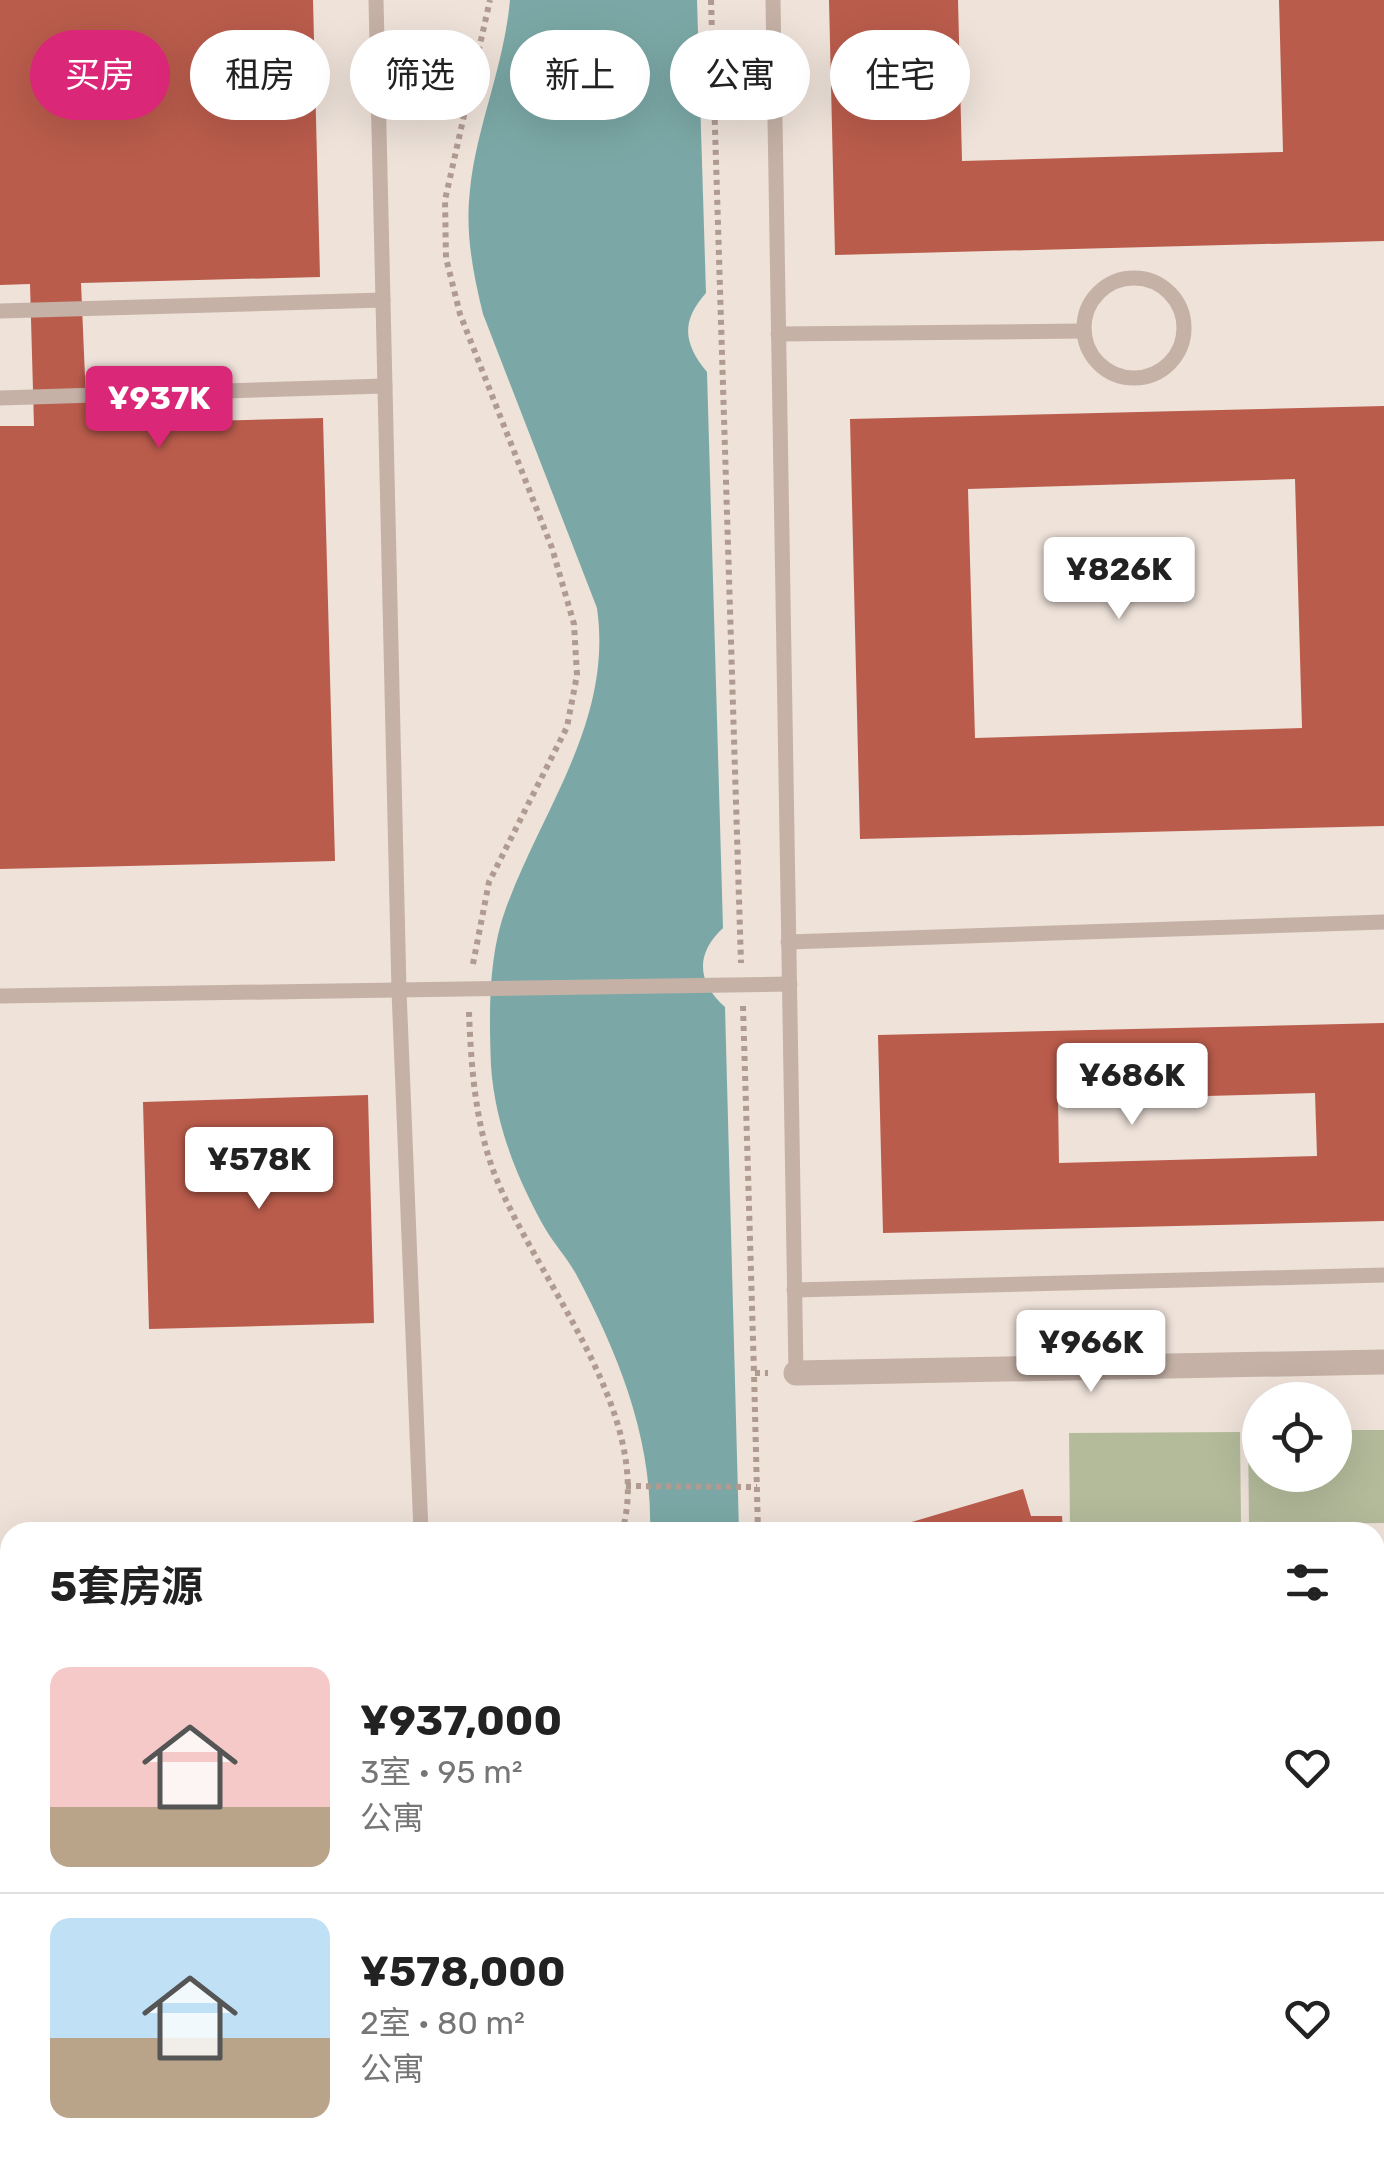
<!DOCTYPE html>
<html lang="zh">
<meta charset="utf-8">
<style>
body{margin:0;font-family:Rubik,"Noto Sans SC",sans-serif;background:#f2f2f2;color:#222;height:100vh;display:flex;flex-direction:column;font-size:38px;white-space:nowrap}
*{box-sizing:border-box;margin:0}
p{font-size:32px;color:#767676}
.icon{flex:none;width:55px;height:55px;fill:none;stroke:currentColor;stroke-width:2;stroke-linecap:round;stroke-linejoin:round}
.map{position:relative;flex:1;overflow:hidden}
.panel{position:absolute;left:0px;top:1522px;width:1385px;height:642px;display:flex;flex-direction:column;background:#fff;border-radius:30px 30px 0 0;box-shadow:0 10px 40px #0002}
.panel>*{flex:none}
.hud{position:absolute;left:30px;top:30px;width:1325px;height:90px;display:flex;gap:20px}
.fabs{position:absolute;left:1242px;top:1382px;display:grid;gap:20px}
.fabs a{display:grid;place-items:center;width:110px;height:110px;border-radius:50%;background:#fff;box-shadow:0 10px 40px #0002;font-size:50px}
.price{position:absolute;translate:-50% -85px;padding:0 22px;border-radius:10px;background:#fff;color:#222;font-size:32px;line-height:65px;filter:drop-shadow(0 2px 5px #0008)}
.price::after{content:'';position:absolute;left:50%;top:60px;width:30px;height:22px;margin-left:-15px;background:inherit;clip-path:polygon(0 0,100% 0,50% 100%)}
.price.current{background:#db2777;color:#fff}
ul{padding:0;list-style:none}
li{display:flex;align-items:center;gap:30px;height:250px;padding:0 50px}
li+li{border-top:2px solid #e0e0e0}
li span{display:grid;place-items:center;flex:none;width:280px;height:200px;border-radius:20px;color:#555}
li>.icon{margin-inline-start:auto}
span .icon{width:120px;height:120px;fill:#fffc;stroke-width:1}
li b{font-size:42px}
h2{display:flex;justify-content:space-between;align-items:center;height:120px;padding:0 50px;font-size:42px}
.chip{padding:0 35px;border-radius:45px;background:#fff;box-shadow:0 10px 40px #0002;font-size:35px;line-height:90px}
.chip.current{background:#db2777;color:#fff}
.map>svg:first-child{display:block}
.green{fill:#b4bb9b}
.water{fill:#7ba8a6}
.building{fill:#ba5c4c;fill-rule:evenodd}
.lines{fill:none;stroke-linecap:round;stroke-linejoin:round}
.path{stroke:#b09b91;stroke-width:6;stroke-dasharray:5 5;stroke-linecap:butt}
.service{stroke:#c5b1a6;stroke-width:15}
.minor{stroke:#c5b1a6;stroke-width:25}
</style>
<div class="map">
<svg width="1384" height="2163" viewBox="0 0 1384 2163">
<rect width="100%" height="100%" fill="#eee2d9"/>
<g class="green">
<polygon points="1335,1430 1384,1430 1384,1523 1249,1525 1248,1431 1260,1431 1260,1475 1335,1475"/>
<polygon points="1240,1432 1241,1524 1070,1525 1069,1433"/>
</g>
<g class="water">
<path d="M510,0H697L706,293C681,321 683,343 707,372L723,928C695,954 697,982 725,1007L739,1532H650C653,1440 619,1355 576,1274C567,1258 555,1245 546,1230C517,1179 495,1124 491,1066C489,1015 488,956 506,908C543,807 613,721 597,608L483,314C473,273 465,233 470,190C476,128 504,67 510,0Z"/>
<polygon points="466,2155 603,2155 595,2163 466,2163"/>
</g>
<g class="building">
<polygon points="0,0 313,0 320,277 81,283 87,424 323,418 335,861 0,869 0,426 34,426 30,284 0,285"/>
<polygon points="829,0 958,0 962,161 1283,152 1279,0 1384,0 1384,241 835,255"/>
<path d="M1384,406V826L860,839L850,419ZM1295,479L1302,728L975,738L968,489Z"/>
<path d="M1384,1023V1221L883,1233L878,1035ZM1315,1093L1317,1156L1059,1163L1058,1100Z"/>
<polygon points="368,1095 374,1323 149,1329 143,1102"/>
<polygon points="1023,1489 1031,1516 1062,1516 1063,1532 878,1532"/>
<polygon points="381,1527 381,1532 304,1532 304,1529"/>
<polygon points="48,2155 375,2155 376,2163 49,2163"/>
<polygon points="944,2155 1051,2155 1055,2163 950,2163"/>
<rect x="1132" y="2155" width="115" height="8"/>
</g>
<g class="lines">
<g class="path">
<polyline points="711,0 741,963"/>
<polyline points="473,964 489,882 567,727 577,675 574,624 552,548 460,314 446,258 445,200 490,0"/>
<polyline points="743,1006 754,1373"/>
<path d="M469,1012C471,1065 475,1120 493,1170C533,1277 656,1412 622,1532"/>
<polyline points="626,1486 757,1487"/>
<polyline points="758,1532 754,1373 768,1373"/>
</g>
<g class="service">
<polyline points="376,0 399,991 421,1532"/>
<polyline points="773,0 796,1373"/>
<circle cx="1134" cy="328" r="50"/>
<polyline points="0,311 383,300"/>
<polyline points="778,334 1084,331"/>
<polyline points="0,398 385,386"/>
<polyline points="788,942 1384,922"/>
<polyline points="0,996 790,984"/>
<polyline points="794,1290 1384,1275"/>
<polyline points="1375,1685 1384,1685"/>
<polyline points="446,2155 446,2163"/>
<polyline points="1297,2155 1298,2163"/>
<polyline points="1353,2155 1353,2163"/>
</g>
<g class="minor">
<polyline points="796,1373 1384,1362"/>
<polyline points="0,1827 10,2122"/>
<polyline points="11,2155 11,2163"/>
<polyline points="819,2155 833,2163"/>
<polyline points="686,2163 705,2155"/>
</g>
</g>
</svg>
<div class="fabs">
<a><svg class="icon" aria-label="locate" viewBox="0 0 24 24"><circle cx="12" cy="12" r="6"/><path d="M12 2v4M12 18v4M2 12h4M18 12h4"/></svg></a>
</div>
<b class="price current" style="left:159px;top:451px">¥937K</b>
<b class="price" style="left:1119px;top:622px">¥826K</b>
<b class="price" style="left:1132px;top:1128px">¥686K</b>
<b class="price" style="left:259px;top:1212px">¥578K</b>
<b class="price" style="left:1091px;top:1395px">¥966K</b>
<div class="hud">
<a class="chip current">买房</a>
<a class="chip">租房</a>
<a class="chip">筛选</a>
<a class="chip">新上</a>
<a class="chip">公寓</a>
<a class="chip">住宅</a>
</div>
<section class="panel">
<h2>5套房源<svg class="icon" aria-label="filters" viewBox="0 0 24 24"><path d="M4 7h16M4 17h16"/><circle cx="9" cy="7" r="2"/><circle cx="15" cy="17" r="2"/></svg></h2>
<ul>
<li><span style="background:linear-gradient(#f6c9c9 70%,#b9a48a 0)"><svg class="icon" aria-label="home" viewBox="0 0 24 24"><path d="M3 11l9-7 9 7M6 9v11h12V9"/></svg></span><div><b>¥937,000</b><p>3室 · 95 m²</p><p>公寓</p></div><svg class="icon" aria-label="heart" viewBox="0 0 24 24"><path d="M12 20l-8-8c-3-5 5-10 8-4 3-6 11-1 8 4z"/></svg></li>
<li><span style="background:linear-gradient(#bfe0f5 60%,#b9a48a 0)"><svg class="icon" aria-label="home" viewBox="0 0 24 24"><path d="M3 11l9-7 9 7M6 9v11h12V9"/></svg></span><div><b>¥578,000</b><p>2室 · 80 m²</p><p>公寓</p></div><svg class="icon" aria-label="heart" viewBox="0 0 24 24"><path d="M12 20l-8-8c-3-5 5-10 8-4 3-6 11-1 8 4z"/></svg></li>
</ul>
</section>
</div>
